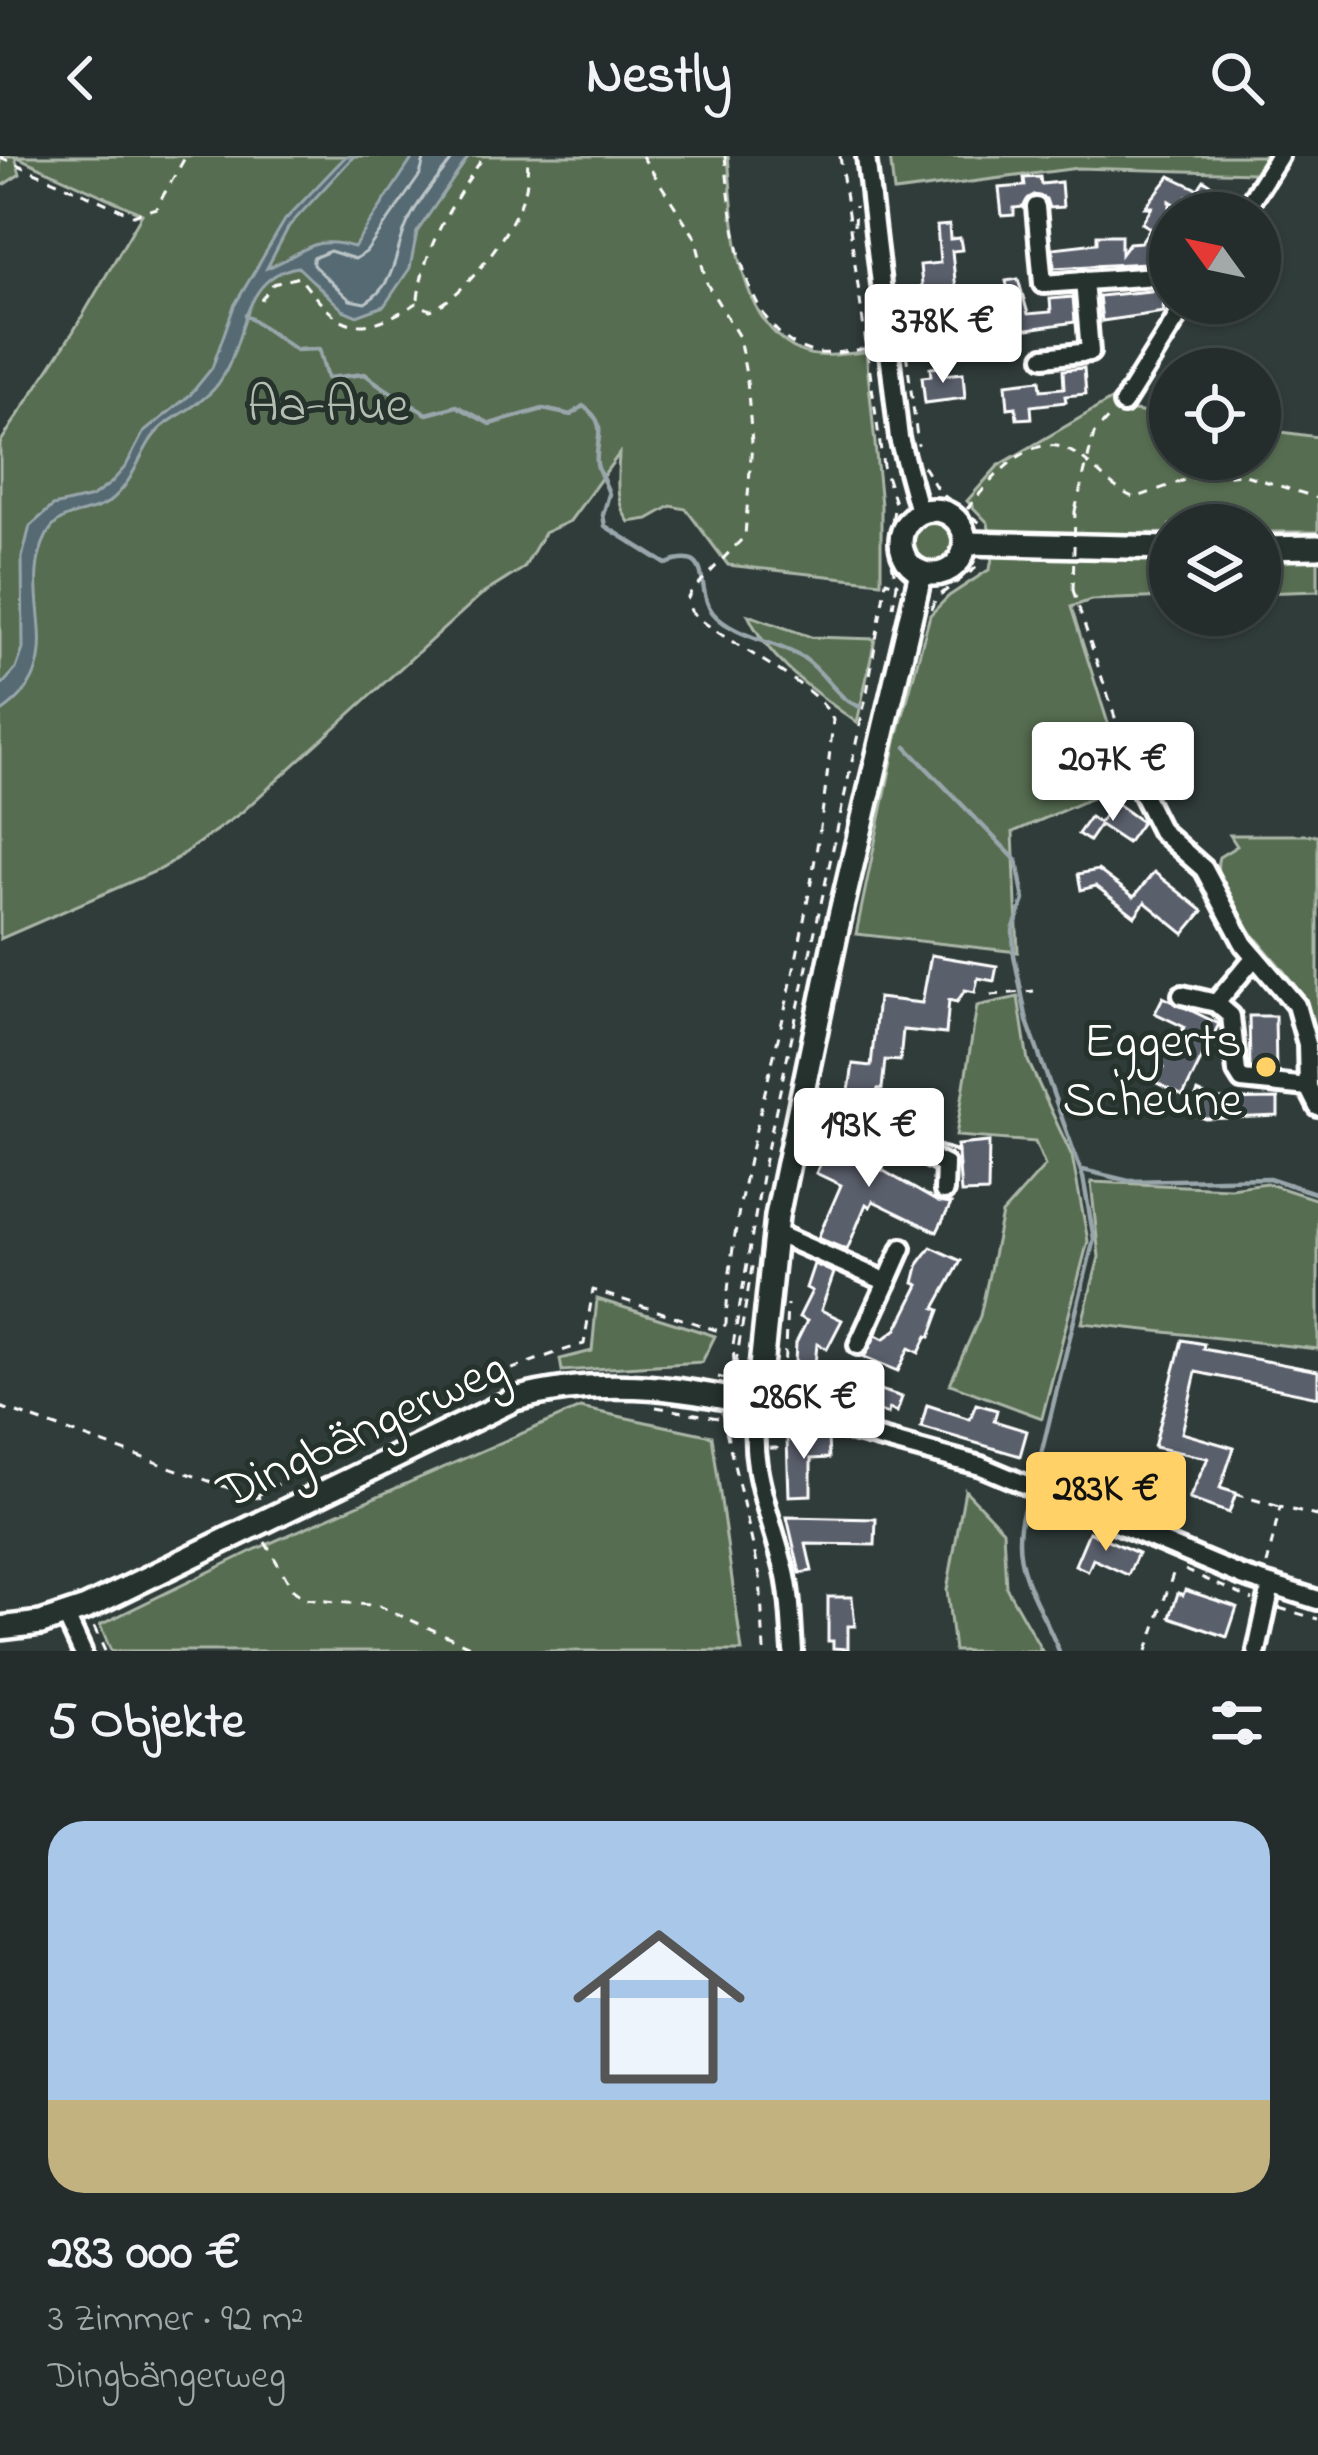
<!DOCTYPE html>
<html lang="de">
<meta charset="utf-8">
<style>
body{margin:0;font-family:"Indie Flower",sans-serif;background:#2c3534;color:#f1f3f6;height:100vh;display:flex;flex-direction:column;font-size:45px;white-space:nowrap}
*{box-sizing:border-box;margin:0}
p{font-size:39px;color:#a3a8a9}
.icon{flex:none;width:66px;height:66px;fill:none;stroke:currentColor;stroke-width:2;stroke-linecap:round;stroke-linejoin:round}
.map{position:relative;height:1495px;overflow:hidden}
.sheet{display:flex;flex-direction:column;background:#242d2c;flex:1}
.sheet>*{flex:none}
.needle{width:78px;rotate:303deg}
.controls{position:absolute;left:1149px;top:36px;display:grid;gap:24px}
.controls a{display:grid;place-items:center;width:132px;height:132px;border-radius:50%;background:#242d2c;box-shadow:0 3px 9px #0004,0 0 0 3px #414948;font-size:60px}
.price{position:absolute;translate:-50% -102px;padding:0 27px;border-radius:12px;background:#fff;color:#222;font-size:39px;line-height:78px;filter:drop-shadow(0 3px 6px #0008)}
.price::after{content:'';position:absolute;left:50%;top:72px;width:36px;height:27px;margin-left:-18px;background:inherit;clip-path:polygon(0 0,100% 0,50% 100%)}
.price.active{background:#ffd166;color:#111}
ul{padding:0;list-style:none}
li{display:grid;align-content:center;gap:24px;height:636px;padding:0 48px}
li+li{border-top:3px solid #414948}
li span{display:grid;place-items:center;height:372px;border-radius:36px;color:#555}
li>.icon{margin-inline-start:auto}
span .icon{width:216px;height:216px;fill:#fffc;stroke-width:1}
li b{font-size:51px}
h2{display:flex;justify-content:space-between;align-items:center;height:144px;padding:0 48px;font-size:51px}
header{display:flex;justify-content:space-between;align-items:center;height:156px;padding:0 48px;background:#242d2c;font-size:54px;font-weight:700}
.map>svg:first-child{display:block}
.green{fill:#576d51;stroke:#abb6a8;stroke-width:3}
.water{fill:#556b73;stroke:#99a6ab;stroke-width:3}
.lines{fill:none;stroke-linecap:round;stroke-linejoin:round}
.shore{stroke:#bbc4c7;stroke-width:3}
.stream{stroke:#99a6ab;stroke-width:4.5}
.building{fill:#5a5e6c;stroke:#fff;stroke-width:3}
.minor-casing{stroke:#fff;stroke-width:26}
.major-casing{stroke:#fff;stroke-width:30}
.path{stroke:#fff;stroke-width:3;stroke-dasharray:9 9;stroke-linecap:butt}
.minor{stroke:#26332d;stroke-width:16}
.major{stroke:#26332d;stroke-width:21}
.path-bridge{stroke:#fff;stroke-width:3;stroke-dasharray:9 9;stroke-linecap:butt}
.poi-dot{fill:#ffd166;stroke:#26332d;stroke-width:4.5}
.labels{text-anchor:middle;stroke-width:10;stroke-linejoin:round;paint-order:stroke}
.park-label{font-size:51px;fill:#b3bdb1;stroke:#26332d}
.poi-label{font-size:51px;fill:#fff;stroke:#26332d;text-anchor:end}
.street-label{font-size:51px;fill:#fff;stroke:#26332d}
</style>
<header><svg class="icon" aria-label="back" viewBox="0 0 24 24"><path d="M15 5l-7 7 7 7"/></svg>Nestly<svg class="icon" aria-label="search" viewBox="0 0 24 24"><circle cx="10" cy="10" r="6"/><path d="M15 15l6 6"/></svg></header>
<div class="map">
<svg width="1318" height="1495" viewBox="0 0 1318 1495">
<rect width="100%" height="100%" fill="#303c3a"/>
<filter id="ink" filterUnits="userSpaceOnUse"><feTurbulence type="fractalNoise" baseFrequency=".00833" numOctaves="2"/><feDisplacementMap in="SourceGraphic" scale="24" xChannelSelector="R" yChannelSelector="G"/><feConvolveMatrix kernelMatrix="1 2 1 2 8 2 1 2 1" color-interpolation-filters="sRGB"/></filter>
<g filter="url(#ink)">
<g class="green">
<path d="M0,0H728C734,61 733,164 800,195C819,204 846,197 866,196L881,349V426L728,409L686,353L671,350L648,363L629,366C614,346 618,320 619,298L570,365L544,377L524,412L481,439L242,656L163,712L0,783V287L73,176L142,58L15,0L20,18L0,31Z"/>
<polygon points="890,0 1265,0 1254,17 1078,12 894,36"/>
<polygon points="1114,242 1127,254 1170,260 1170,303 1260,303 1260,273 1318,281 1318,376 1260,376 1260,369 1170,369 1170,377 990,378 988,367 967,345 998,310"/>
<circle cx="932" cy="385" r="21"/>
<polygon points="993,397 1170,397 1170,441 1091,444 1071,451 1127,627 1013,676 1018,796 856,778 896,585 930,459 949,440 990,413"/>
<polygon points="1260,397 1318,397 1318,435 1260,437"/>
<path d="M748,459L811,481L875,483L857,567C814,535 771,508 748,459Z"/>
<path d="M1230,679H1318V920C1317,890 1315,863 1300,837C1282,805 1206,741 1219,701L1237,690Z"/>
<polygon points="1018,841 1028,905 1072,1000 1088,1085 1042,1262 950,1228 980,1160 1002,1058 1045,1010 1035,986 956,980 977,850"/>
<polygon points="1091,1026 1230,1032 1266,1027 1318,1044 1318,1193 1082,1167 1099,1101"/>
<polygon points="597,1143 715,1180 702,1206 562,1215 560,1203 592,1195"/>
<polygon points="580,1252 712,1280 742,1495 111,1495 100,1469 254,1394"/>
<polygon points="965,1334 1003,1374 1006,1431 1042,1495 954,1495 947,1434"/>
</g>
<path class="water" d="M346,0H354L289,70L267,112C306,97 310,78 354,91L414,0H469L417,76L410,112L384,150L357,160L343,154L298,111C236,121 249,193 214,233C199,250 179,257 162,271C140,290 137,325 109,346C87,361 62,352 47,379C14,441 77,507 0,557V531L16,513L23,493L22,402L30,370L53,350L92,341L111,327L126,310L143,277L190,239L212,212L234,150L285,64Z"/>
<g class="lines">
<path class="shore" d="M425,0L420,19L366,96L355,103L330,95L313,102V109L350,144L365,147C395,129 394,101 405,73C415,47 439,22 455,0"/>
<g class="stream">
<path d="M246,159L296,194L319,193L327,222L365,218C386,235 405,245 427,258L457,250L490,268L543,253L571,259L583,250C611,269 594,284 597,308C598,316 607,329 609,338L603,359L605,370L666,408C715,390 694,433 713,457C733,481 778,486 805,503C826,517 838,546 862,551"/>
<polyline points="906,591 1017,705 1024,744 1013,774 1014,799 1027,865 1083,1021 1094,1083 1034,1327"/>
<polyline points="1083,1014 1129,1025 1269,1022 1318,1038"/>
<path d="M1029,1338C1002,1403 1035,1436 1059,1495"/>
</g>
</g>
<g class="building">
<polygon points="1170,20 1198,33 1204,24 1221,35 1208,54 1187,40 1180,51 1170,45 1170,93 1165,89 1155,105 1146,107 1054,112 1053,92 1097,87 1097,79 1121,79 1121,98 1129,87 1141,86 1150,72 1142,67 1152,51 1145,51"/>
<polygon points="1040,21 1041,28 1061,26 1063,51 1049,52 1046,43 1034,39 1023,51 1014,52 1014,59 1002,60 999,32 1025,30 1024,22"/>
<polygon points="949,69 950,83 960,82 962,94 952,95 962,194 929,198 920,109 940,107 937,70"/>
<polygon points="1018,123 1028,158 1051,156 1050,143 1073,141 1075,166 1028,173 1007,171 1003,134 1008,134 1006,125"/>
<polygon points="1161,134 1164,156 1102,165 1099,140"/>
<polygon points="941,211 942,219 963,217 965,242 925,247 922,221 931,220 930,212"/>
<polygon points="1084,212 1086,238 1065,240 1066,246 1031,250 1032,262 1017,263 1016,251 1008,252 1006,228 1040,224 1041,234 1064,232 1063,214"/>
<polygon points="1114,646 1142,666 1127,687 1100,669 1089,685 1078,678 1090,661 1099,667"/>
<polygon points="1098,714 1134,741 1154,716 1203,755 1184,778 1145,746 1135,760 1096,730 1081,734 1078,718"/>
<polygon points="931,799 997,810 994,825 978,822 975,836 965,834 957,846 949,844 946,878 903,874 900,905 885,904 882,933 878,933 872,950 865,950 865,956 847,948 853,908 871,910 878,842 922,847"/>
<polygon points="1163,841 1219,868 1183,940 1157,927 1164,912 1159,909 1164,898 1170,901 1184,871 1155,857"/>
<polygon points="1249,860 1275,860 1276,915 1250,912"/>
<polygon points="1198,936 1215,944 1278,943 1278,960 1206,963 1189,957"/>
<polygon points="838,972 891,997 882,1014 938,1046 951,1048 937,1076 873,1045 870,1051 866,1048 847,1094 818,1082 841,1029 816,1017"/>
<polygon points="920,983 958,995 957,989 989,986 988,1036 961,1037 958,997"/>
<polygon points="931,1091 961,1105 935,1152 940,1154 930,1181 927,1180 919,1197 909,1192 898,1215 864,1201 876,1179 884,1183 897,1173 919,1129 914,1127 919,1107"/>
<polygon points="814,1108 834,1117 821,1154 842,1164 827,1193 817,1188 815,1208 795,1206 796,1187 807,1165 799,1161 812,1135 806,1132"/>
<polygon points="1182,1184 1204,1188 1203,1193 1318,1215 1318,1241 1196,1216 1182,1277 1234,1292 1220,1332 1236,1337 1229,1357 1189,1343 1208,1302 1154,1291"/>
<polygon points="820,1225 863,1237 865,1229 902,1241 897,1256 889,1253 888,1258 846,1244 843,1255 814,1246"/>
<polygon points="976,1248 997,1254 994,1265 1027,1275 1020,1300 921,1271 927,1249 970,1263"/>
<polygon points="787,1282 828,1282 829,1302 811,1303 811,1339 789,1340"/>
<polygon points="787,1361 876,1363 875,1389 806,1388 812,1415 800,1417"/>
<polygon points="1089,1376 1138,1397 1128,1419 1093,1403 1088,1415 1075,1409"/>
<polygon points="1185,1434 1237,1451 1227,1481 1170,1461 1178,1437 1183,1439"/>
<polygon points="828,1441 852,1441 855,1470 848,1470 848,1493 833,1492 833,1485 828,1485"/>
</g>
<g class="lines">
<g class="minor-casing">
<g id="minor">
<polyline points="866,0 899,282 919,356"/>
<polyline points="1036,51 1043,128 1170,119"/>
<polyline points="1243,57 1279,0"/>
<polyline points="1044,201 1090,196 1084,124"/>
<polyline points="1123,248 1186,147"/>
<polyline points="1135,623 1161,675 1204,713 1244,788 1296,849 1307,888 1308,931 1318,951"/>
<polyline points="1182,839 1216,847 1231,860 1237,916 1242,924 1308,931"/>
<polyline points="1216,847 1254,802"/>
<polyline points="799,949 849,962 945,1009 944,1035"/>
<polyline points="775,1077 887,1126 902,1092"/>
<polyline points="858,1189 887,1126"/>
<polyline points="66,1460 82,1495"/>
<path d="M793,1495C791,1468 791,1438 784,1412C769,1354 747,1309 757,1249L981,1310L1242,1420L1318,1444"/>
<polyline points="1257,1495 1271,1430"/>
</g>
</g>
<g class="major-casing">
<g id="major">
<circle cx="933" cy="386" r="32"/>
<polyline points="966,387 1170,392"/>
<polyline points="1260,392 1318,391"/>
<path d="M0,1472L41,1467L86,1452L515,1243C595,1221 677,1230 757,1249L777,1060L837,773L921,416"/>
</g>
</g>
<g class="path">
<path d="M725,0C731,59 740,178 813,196C829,200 853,194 869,192"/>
<polyline points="840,0 883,310 895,347 888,391 897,428 893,450"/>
<polyline points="0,1 133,59 156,52 186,0"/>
<polyline points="854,70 855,50"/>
<path d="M418,143C424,89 454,45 484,0"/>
<path d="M261,144L273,128L299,121C341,175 356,183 417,147L430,154C465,142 513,73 524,38C529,26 526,12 529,0"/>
<polyline points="904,180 918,289"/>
<polyline points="923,310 939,336 983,369"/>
<path d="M967,353C987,329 1028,275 1066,293C1091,304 1107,331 1135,342L1187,323L1242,318L1318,342"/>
<polyline points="1075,355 1094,278 1112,258"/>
<polyline points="1073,434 1131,610"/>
<polyline points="931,453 936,442 981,408"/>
<polyline points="991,839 1034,835"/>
<polyline points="734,1206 733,1189 765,1003 867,537 886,425 895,428"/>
<polyline points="718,1221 743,1227"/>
<polyline points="728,1224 735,1212 753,1105"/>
<polyline points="783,1240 787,1148"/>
<polyline points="0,1251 257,1342"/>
<polyline points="656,1251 741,1266"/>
<polyline points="722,1257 760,1420 764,1495"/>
<polyline points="769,1292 777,1292 779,1274"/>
<polyline points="1235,1338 1280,1351"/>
<path d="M259,1343L258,1339C365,1282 468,1223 584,1188L593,1134L719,1175L726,1168C730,1063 759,963 783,862C806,764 824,663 833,564C820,528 722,487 691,455L687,444L691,436L745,380L752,287L747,224L739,181L707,128L695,81L642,0"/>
<polyline points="265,1386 293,1434 305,1443 379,1450 481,1495"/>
<polyline points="1267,1409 1280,1351 1316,1360 1318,1351"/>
<polyline points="1185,1414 1253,1444"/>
<polyline points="1279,1452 1318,1463"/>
<polyline points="94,1471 105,1495"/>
<polyline points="1147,1495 1175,1412"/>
</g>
<use href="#minor" class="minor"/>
<use href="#major" class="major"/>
<polyline class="path-bridge" points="1073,434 1075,355"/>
</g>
</g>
<circle class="poi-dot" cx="1266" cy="911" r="12"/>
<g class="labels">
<g class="park-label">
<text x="328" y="264">Aa-Aue</text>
</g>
<g class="poi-label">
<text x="1242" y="900">Eggerts<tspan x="1242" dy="59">Scheune</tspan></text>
</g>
<g class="street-label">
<text transform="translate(361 1271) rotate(-25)" y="18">Dingbängerweg</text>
</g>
</g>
</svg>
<div class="controls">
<a><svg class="needle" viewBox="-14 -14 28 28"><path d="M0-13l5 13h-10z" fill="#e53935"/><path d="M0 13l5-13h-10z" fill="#a3a8a9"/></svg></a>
<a><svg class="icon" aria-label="locate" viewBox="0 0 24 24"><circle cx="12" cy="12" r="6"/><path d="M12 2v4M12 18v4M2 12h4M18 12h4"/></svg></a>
<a><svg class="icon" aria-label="layers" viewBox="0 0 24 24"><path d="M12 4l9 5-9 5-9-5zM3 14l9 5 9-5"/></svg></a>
</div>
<b class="price" style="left:943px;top:230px">378K €</b>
<b class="price" style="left:1113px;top:668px">207K €</b>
<b class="price" style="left:869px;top:1034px">193K €</b>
<b class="price" style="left:804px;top:1306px">286K €</b>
<b class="price active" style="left:1106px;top:1398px">283K €</b>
</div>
<section class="sheet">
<h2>5 Objekte<svg class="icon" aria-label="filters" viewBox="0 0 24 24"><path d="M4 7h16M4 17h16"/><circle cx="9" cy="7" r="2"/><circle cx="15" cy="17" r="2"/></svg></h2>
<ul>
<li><span style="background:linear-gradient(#a9c7e8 75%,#c2b280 0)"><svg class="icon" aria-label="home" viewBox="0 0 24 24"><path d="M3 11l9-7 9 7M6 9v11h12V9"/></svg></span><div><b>283 000 €</b><p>3 Zimmer · 92 m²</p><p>Dingbängerweg</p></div></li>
</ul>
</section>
